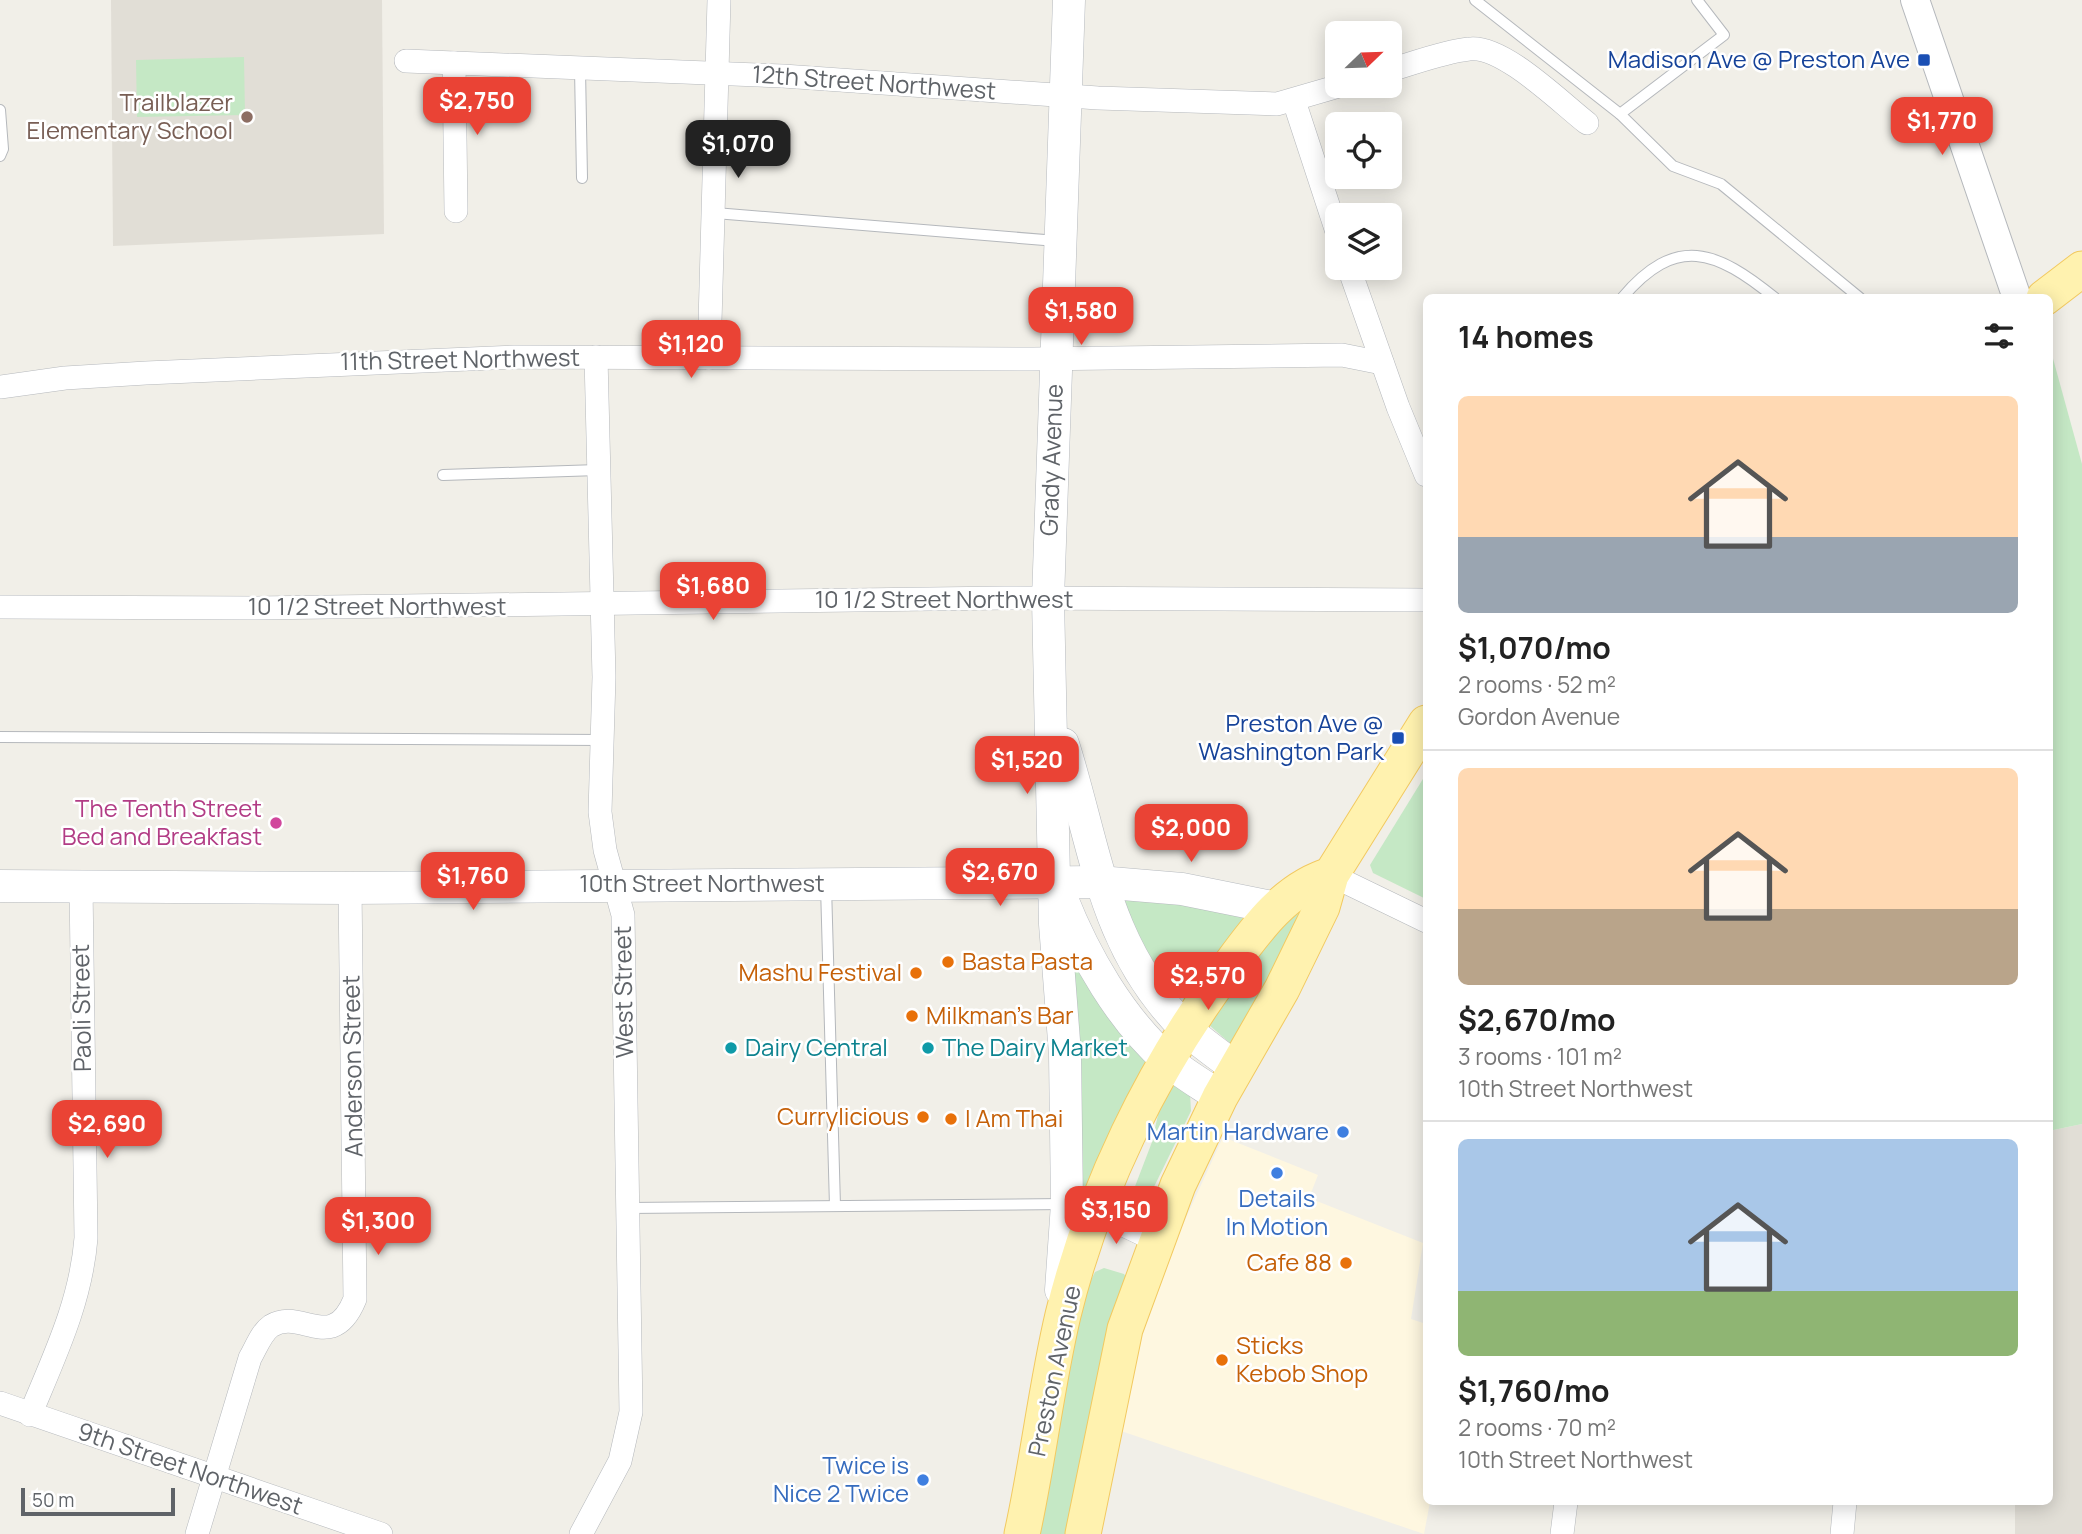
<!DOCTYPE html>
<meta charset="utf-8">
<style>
body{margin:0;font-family:Manrope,sans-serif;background:#f6f6f6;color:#222;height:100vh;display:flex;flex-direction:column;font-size:26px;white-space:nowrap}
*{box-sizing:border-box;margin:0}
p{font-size:23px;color:#767676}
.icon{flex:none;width:38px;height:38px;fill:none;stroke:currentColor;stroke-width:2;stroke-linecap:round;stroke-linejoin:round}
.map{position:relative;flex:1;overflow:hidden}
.drawer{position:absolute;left:1423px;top:294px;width:630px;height:1211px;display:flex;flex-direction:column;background:#fff;border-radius:10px;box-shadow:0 4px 18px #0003}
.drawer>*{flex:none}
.needle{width:46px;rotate:67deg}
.tools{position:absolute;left:1325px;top:21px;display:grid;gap:14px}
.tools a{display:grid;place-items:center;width:77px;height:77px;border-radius:10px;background:#fff;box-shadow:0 4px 18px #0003;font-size:35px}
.scale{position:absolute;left:21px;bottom:18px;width:154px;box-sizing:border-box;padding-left:7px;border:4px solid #5f6368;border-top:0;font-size:19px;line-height:24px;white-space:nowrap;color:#5f6368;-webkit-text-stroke:5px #fff;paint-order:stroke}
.price{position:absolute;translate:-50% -60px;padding:0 16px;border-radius:14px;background:#ea4335;color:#fff;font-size:23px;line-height:46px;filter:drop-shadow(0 2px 4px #0008)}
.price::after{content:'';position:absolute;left:50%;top:42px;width:21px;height:16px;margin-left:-10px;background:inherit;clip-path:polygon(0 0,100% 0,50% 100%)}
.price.active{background:#222;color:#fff}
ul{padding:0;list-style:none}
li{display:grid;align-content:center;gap:14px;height:371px;padding:0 35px}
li+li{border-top:2px solid #e0e0e0}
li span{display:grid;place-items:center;height:217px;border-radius:10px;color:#555}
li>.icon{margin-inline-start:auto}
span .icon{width:126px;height:126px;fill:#fffc;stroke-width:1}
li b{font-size:30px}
h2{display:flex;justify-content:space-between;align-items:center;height:84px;padding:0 35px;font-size:30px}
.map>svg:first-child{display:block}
.commercial{fill:#fef7e0}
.education{fill:#e1ded6}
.green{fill:#c5e8c5}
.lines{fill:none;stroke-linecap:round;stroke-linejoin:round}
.service-casing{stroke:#b5b8bc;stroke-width:12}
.minor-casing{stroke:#b5b8bc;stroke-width:24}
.tertiary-casing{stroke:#b5b8bc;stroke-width:30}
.secondary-casing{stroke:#b6babf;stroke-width:33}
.primary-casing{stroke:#f2c960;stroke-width:37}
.service{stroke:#fff;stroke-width:10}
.minor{stroke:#fff;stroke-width:23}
.tertiary{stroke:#fff;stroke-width:28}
.secondary{stroke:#fff;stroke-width:32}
.primary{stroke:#fff2af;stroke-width:35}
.transit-dot{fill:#1a4fb4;stroke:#fff;stroke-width:2.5}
.education-dot{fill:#8d6e63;stroke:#fff;stroke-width:2.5}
.hotel-dot{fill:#d1479c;stroke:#fff;stroke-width:2.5}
.food-dot{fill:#e8710a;stroke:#fff;stroke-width:2.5}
.culture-dot{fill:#0f9aa8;stroke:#fff;stroke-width:2.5}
.shop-dot{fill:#3f7fe0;stroke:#fff;stroke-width:2.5}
.labels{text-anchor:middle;stroke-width:5;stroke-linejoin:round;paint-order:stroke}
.transit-label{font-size:24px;fill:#164399;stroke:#fff;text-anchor:end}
.street-label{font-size:24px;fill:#5f6368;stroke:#fff}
.education-label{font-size:24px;fill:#785e54;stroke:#fff;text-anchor:end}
.hotel-label{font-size:24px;fill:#b23c85;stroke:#fff;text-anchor:end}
.food-label{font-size:24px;fill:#c56008;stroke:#fff;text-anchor:start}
.culture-label{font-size:24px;fill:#0d838f;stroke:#fff;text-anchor:start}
.shop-label{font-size:24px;fill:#366cbe;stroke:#fff;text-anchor:end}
</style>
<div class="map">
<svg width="2082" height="1534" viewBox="0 0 2082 1534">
<rect width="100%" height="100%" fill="#f1efe8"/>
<polygon class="commercial" points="1223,1137 1318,1175 1309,1198 1423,1243 1411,1319 1426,1324 1426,1502 1430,1502 1424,1534 1121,1431 1142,1337 1169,1255"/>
<g class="education">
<polygon points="111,0 382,0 384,234 113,246"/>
<polygon points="2082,1124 2082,1534 2015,1534 2015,1502 2049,1502 2049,1131"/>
</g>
<g class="green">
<polygon points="244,57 245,115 137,117 136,60"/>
<polygon points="2049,344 2082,464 2082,1124 2049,1131"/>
<polygon points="1426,774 1426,899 1373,873 1370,865"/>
<path d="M1122,892L1247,917L1186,1001C1158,970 1129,934 1122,892Z"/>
<polygon points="1301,903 1311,905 1231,1044 1209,1025 1213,1012"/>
<polygon points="1070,949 1150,1063 1079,1231"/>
<polygon points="1174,1083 1190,1093 1191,1111 1151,1193 1137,1197 1134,1189 1152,1142 1161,1101"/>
<polygon points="1104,1268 1124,1274 1129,1281 1074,1534 1034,1534 1058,1404 1089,1284 1095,1272"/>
</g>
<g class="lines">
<g class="service-casing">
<g id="service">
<polyline points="1475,0 1620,114 1673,166 1721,184 1860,298"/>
<polyline points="580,69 582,178"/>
<polyline points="0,110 3,149 0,156"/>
<polyline points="1620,114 1724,35 1697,0"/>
<polyline points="715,213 1057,241"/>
<path d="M1622,298C1676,234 1716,250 1775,298"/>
<polyline points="443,475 598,470"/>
<polyline points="0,737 603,740"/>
<polyline points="826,886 835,1206"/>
<polyline points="628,1208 1064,1204"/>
</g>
</g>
<g class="minor-casing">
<g id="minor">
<polyline points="406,61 783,76 1098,98 1277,104 1339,86"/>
<polyline points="454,63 456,211"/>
<path d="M1390,70C1415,63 1442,52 1469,49C1502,44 1560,102 1587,123"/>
<polyline points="1294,101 1337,232"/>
<polyline points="1349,268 1398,407 1426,475"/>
<polyline points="709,358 719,0"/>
<polyline points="0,387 65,378 146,373 514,357 1033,359 1342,355 1382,363"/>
<polyline points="0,607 256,608 1004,598 1426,600"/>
<polyline points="1331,875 1426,921"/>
<polyline points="1096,1212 1155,1240"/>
<polyline points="0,1403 381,1534"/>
<path d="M30,1415C54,1357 81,1302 86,1238L81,886"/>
<path d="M197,1534L250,1358C256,1348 261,1333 271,1326C301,1307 332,1355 355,1299L350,888"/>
<polyline points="581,1534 620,1461 631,1412 623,915 605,850 600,812 604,677 596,357"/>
<polyline points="1562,1534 1566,1502"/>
<polyline points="1842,1534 1845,1502"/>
</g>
</g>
<g class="tertiary-casing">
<polyline id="tertiary" points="1915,0 2017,298"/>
</g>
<g class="secondary-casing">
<g id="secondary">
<path d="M1063,744C1096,848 1103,947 1185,1028C1200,1042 1219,1055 1236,1068"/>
<polyline points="0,886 350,888 1099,882 1182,889 1276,908"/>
<path d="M1062,899C1085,957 1120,1018 1167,1060C1183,1074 1203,1085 1220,1097"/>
<polyline points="1061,1290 1067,1204 1065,1054 1055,924 1048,599 1069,0"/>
</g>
</g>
<g class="primary-casing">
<g id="primary">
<polyline points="2044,298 2082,269"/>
<path d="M1022,1534C1038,1462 1046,1387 1063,1315C1093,1192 1152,1070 1228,968C1255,931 1285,888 1331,875"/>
<polyline points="1083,1534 1125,1329 1178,1185 1220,1097 1282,989 1322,907 1331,875 1426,723"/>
</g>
</g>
<use href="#service" class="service"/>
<use href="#minor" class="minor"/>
<use href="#tertiary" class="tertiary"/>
<use href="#secondary" class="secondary"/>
<use href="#primary" class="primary"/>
</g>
<g class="transit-dot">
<rect x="1917" y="53" width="14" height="14" rx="3.5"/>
<rect x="1391" y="731" width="14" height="14" rx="3.5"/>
</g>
<circle class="education-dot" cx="247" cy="117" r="7"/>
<circle class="hotel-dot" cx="276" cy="823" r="7"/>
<g class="food-dot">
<circle cx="948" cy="962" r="7"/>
<circle cx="916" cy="973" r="7"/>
<circle cx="912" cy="1016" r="7"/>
<circle cx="923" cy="1117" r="7"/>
<circle cx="951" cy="1119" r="7"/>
<circle cx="1346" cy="1263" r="7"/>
<circle cx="1222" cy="1360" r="7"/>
</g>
<g class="culture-dot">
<circle cx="731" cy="1048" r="7"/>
<circle cx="928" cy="1048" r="7"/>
</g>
<g class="shop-dot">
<circle cx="1343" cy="1132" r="7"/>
<circle cx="1277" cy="1173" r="7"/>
<circle cx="923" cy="1480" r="7"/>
</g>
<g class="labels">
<g class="transit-label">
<text x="1910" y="68">Madison Ave @ Preston Ave</text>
<text x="1384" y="732">Preston Ave @<tspan x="1384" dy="28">Washington Park</tspan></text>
</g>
<g class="street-label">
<text transform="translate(874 83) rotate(4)" y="8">12th Street Northwest</text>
<text transform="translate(460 360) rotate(-1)" y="8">11th Street Northwest</text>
<text transform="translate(1052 460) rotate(-88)" y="8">Grady Avenue</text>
<text x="944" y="608">10 1/2 Street Northwest</text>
<text x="377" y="615">10 1/2 Street Northwest</text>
<text x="702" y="892">10th Street Northwest</text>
<text transform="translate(624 992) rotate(-91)" y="8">West Street</text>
<text transform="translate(82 1008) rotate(-91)" y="8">Paoli Street</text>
<text transform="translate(353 1066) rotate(-91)" y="8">Anderson Street</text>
<text transform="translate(1055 1371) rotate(-78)" y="8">Preston Avenue</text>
<text transform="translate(190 1469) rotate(19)" y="8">9th Street Northwest</text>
</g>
<g class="education-label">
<text x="233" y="111">Trailblazer<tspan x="233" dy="28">Elementary School</tspan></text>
</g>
<g class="hotel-label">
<text x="262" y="817">The Tenth Street<tspan x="262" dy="28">Bed and Breakfast</tspan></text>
</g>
<g class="food-label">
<text x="962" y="970">Basta Pasta</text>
<text x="902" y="981" text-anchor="end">Mashu Festival</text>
<text x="926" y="1024">Milkman's Bar</text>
<text x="909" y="1125" text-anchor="end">Currylicious</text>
<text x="965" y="1127">I Am Thai</text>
<text x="1332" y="1271" text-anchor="end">Cafe 88</text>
<text x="1236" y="1354">Sticks<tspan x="1236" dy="28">Kebob Shop</tspan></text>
</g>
<g class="culture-label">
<text x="745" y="1056">Dairy Central</text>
<text x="942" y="1056">The Dairy Market</text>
</g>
<g class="shop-label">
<text x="1329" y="1140">Martin Hardware</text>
<text x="1277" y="1207" text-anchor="middle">Details<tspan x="1277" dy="28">In Motion</tspan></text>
<text x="909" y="1474">Twice is<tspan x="909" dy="28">Nice 2 Twice</tspan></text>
</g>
</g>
</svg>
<div class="tools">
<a><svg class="needle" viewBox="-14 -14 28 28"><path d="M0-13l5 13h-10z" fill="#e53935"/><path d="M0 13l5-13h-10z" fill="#767676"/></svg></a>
<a><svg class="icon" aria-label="locate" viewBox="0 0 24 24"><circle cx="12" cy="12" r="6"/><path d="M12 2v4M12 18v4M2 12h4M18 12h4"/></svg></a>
<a><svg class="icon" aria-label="layers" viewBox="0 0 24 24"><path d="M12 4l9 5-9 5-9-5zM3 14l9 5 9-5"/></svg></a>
</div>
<div class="scale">50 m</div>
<b class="price" style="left:477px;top:137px">$2,750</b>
<b class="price" style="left:1942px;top:157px">$1,770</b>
<b class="price active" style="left:738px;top:180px">$1,070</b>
<b class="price" style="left:1081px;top:347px">$1,580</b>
<b class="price" style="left:691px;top:380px">$1,120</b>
<b class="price" style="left:713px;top:622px">$1,680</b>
<b class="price" style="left:1027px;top:796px">$1,520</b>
<b class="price" style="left:1191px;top:864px">$2,000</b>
<b class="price" style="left:1000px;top:908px">$2,670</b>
<b class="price" style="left:473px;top:912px">$1,760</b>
<b class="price" style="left:1208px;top:1012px">$2,570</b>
<b class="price" style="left:107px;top:1160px">$2,690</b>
<b class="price" style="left:1116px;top:1246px">$3,150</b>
<b class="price" style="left:378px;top:1257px">$1,300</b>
<section class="drawer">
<h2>14 homes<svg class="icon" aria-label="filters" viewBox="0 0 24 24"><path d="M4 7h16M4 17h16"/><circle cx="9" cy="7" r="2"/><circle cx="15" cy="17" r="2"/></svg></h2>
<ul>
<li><span style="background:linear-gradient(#ffd9b3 65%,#9aa5b1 0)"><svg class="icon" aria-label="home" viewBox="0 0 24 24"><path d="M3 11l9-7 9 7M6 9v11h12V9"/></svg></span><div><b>$1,070/mo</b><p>2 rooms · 52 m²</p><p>Gordon Avenue</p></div></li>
<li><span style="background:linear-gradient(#ffd9b3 65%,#b9a48a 0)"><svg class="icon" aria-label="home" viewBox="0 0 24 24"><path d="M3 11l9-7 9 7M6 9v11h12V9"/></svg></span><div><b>$2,670/mo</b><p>3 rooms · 101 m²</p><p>10th Street Northwest</p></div></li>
<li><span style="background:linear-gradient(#a9c7e8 70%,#8fb573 0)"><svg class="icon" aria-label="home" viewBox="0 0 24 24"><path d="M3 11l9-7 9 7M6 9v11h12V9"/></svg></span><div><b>$1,760/mo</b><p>2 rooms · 70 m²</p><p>10th Street Northwest</p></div></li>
</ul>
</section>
</div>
